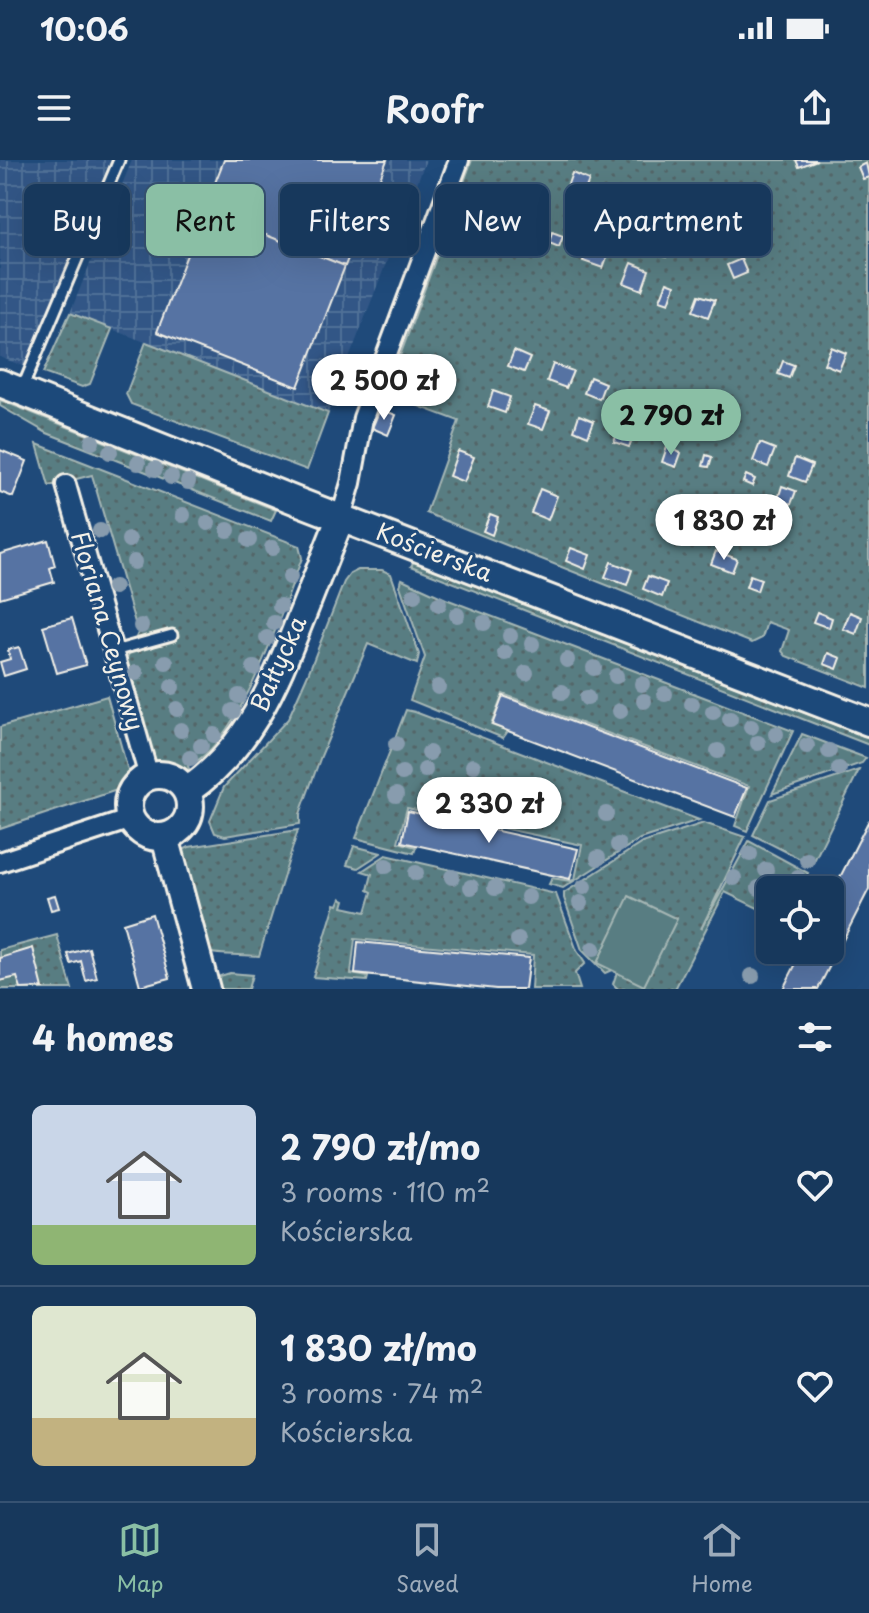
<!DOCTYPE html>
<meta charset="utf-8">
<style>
body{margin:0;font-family:"Playpen Sans",sans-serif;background:#203f62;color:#f1f3f6;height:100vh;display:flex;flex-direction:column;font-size:30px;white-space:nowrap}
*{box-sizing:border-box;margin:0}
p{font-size:26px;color:#9eacbb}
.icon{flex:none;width:44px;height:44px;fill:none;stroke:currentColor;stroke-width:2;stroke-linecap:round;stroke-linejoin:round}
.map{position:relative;height:829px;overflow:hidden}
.panel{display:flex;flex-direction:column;background:#17385c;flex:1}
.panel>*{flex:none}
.hud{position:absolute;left:24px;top:24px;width:822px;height:72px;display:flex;gap:16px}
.fabs{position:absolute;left:756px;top:716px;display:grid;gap:16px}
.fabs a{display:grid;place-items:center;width:88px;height:88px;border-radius:12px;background:#17385c;box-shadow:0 8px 32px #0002,0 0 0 2px #365272;font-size:40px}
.price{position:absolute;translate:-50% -68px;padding:0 18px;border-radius:28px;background:#fff;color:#222;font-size:26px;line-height:52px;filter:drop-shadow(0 2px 4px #0008)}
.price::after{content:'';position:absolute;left:50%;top:48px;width:24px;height:18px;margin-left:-12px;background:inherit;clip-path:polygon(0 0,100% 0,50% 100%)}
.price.selected{background:#8abfa5;color:#111}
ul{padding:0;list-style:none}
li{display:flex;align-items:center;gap:24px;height:200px;padding:0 32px}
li+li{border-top:2px solid #365272}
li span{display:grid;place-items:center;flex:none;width:224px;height:160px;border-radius:12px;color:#555}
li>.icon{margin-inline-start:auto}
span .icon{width:96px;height:96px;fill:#fffc;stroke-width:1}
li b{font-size:34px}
h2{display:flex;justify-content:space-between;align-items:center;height:96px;padding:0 32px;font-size:34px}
.chip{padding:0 28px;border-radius:12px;background:#17385c;box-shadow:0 8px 32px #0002,0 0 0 2px #365272;font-size:28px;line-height:72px}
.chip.selected{background:#8abfa5;color:#111}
.status{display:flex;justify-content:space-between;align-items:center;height:56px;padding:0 40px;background:#17385c;direction:ltr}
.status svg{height:22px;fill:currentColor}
header{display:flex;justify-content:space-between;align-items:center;height:104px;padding:0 32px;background:#17385c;font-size:36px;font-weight:600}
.menu{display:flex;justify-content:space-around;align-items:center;height:112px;border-top:2px solid #365272;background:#17385c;font-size:22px;color:#9eacbb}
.menu a{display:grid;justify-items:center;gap:4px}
.menu .selected{color:#8abfa5}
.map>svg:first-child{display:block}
.industrial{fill:url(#industrial-grid)}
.grass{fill:url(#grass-dots);stroke:#a6b7b5;stroke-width:2}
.park{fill:#597d82;stroke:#a6b7b5;stroke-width:2}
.building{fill:#5673a3;stroke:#f4f1e8;stroke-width:2}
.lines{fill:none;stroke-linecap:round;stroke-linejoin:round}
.lane-casing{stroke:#f4f1e8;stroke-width:15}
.street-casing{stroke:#f4f1e8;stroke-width:24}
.secondary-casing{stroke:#f4f1e8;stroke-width:32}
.lane{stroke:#1f4a7a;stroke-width:9}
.street{stroke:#1f4a7a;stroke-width:18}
.secondary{stroke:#1f4a7a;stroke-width:26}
.tree{fill:#889cae}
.labels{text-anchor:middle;stroke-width:6;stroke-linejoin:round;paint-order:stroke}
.street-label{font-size:24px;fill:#f4f1e8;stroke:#1f4a7a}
</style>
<div class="status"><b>10:06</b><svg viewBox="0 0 49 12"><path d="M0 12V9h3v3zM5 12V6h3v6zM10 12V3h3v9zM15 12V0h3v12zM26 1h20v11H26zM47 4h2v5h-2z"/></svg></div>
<header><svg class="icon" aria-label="menu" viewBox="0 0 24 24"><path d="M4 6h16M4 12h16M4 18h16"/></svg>Roofr<svg class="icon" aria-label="share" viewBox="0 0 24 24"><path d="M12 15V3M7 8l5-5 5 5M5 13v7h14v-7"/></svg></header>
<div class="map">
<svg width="869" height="829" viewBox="0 0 869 829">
<defs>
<pattern id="industrial-grid" width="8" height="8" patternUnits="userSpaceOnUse" patternTransform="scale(2)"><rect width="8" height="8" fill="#305686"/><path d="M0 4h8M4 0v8" fill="none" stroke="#4f6f97"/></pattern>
<pattern id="grass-dots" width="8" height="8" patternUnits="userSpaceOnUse" patternTransform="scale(2)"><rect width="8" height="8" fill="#597d82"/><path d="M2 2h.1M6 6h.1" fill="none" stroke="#526567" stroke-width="1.8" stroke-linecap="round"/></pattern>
</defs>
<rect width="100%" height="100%" fill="#1f4a7a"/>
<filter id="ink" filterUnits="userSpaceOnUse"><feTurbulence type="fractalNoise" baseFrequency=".0125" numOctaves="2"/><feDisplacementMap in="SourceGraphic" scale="16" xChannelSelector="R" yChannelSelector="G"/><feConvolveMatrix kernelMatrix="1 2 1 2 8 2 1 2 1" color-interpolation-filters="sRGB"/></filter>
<g filter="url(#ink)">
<g class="industrial">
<polygon points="0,0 110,0 25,207 0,197"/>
<polygon points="132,0 426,0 328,253 70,153"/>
</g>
<g class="grass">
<polygon points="472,0 869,0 869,528 786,496 782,491 789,470 767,462 762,478 752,483 426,353 459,261 386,234"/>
<polygon points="70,153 112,169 90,224 82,227 43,213"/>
<polygon points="146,182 328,253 307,310 131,244 126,234"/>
<polygon points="0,240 276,350 271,361 47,273 0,246"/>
<path d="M37,284L299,386L302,398C282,451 241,583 188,606L190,612L174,613L154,599L126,500L138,473L92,315L49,326Z"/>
<polygon points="414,401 869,578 869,585 411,406"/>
<polygon points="358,410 382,410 391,414 419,494 417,504 368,484 321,596 300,654 300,664 225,676 215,673 210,661 224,627 288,559 308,514 344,422 350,414"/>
<polygon points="402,419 446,439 793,571 747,671 735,666 749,626 503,534 491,565 508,571 503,578 410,540 425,497 400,426"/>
<polygon points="107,536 134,632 121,640 117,630 0,669 0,567"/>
<polygon points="406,550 415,552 699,660 640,679 563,728 549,724 552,718 571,721 575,719 582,685 407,648 398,682 416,687 414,693 356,678"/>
<polygon points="802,574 866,598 862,603 772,634"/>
<polygon points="859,610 812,705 753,675 770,640"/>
<polygon points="704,663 745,677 701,769 749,681 808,713 800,730 770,730 770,754 725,732 675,829 618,829 613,824 617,812 644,825 676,759 597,802 612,810 605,813 582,790 564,738 564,733 642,683"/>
<path d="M298,670L259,796C244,794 218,796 208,792L179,692L189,687Z"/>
<polygon points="354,686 381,693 358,708 347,705"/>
<polygon points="386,695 556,734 577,791 585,803 575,813 580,829 531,829 533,795 355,779 351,814 368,817 367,821 313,817 335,744 338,745 341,738 345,740 343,747 366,752 372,732 368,730 372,714 362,711"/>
<polygon points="57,775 72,829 0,829 0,790"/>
<polygon points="230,813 252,815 248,829 219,829 217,823 220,816"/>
</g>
<polygon class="park" points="629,736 677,759 644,826 597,803"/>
<g class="building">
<polygon points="224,0 387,0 345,106 204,51"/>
<polygon points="796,0 817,0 799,7"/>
<polygon points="866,3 869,17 863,19 858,7"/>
<polygon points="572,13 589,20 581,41 564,35"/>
<polygon points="709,24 715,38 699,44 694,30"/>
<polygon points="204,51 345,106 298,227 157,172"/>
<polygon points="726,58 733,76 719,82 711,64"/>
<polygon points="611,64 625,69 621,80 607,75"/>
<polygon points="552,72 563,76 559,87 549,83"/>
<polygon points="644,74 670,84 666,97 639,87"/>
<polygon points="587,89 607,97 603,108 583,101"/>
<polygon points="741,99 747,113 733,119 727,105"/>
<polygon points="632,103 649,110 642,130 624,123"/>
<polygon points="667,122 675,125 669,143 660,140"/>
<polygon points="699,135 715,140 708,157 693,151"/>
<polygon points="831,187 846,193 839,210 824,204"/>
<polygon points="514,191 530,198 524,212 508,206"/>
<polygon points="783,201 794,205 789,218 778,214"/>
<polygon points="553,204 573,211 566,228 547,221"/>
<polygon points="590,217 605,223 599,239 584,233"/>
<polygon points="493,231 510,237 505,253 488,247"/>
<polygon points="674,233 689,239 681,260 666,255"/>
<polygon points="627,240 642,246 638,259 622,253"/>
<polygon points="711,241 726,247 717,273 701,267"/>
<polygon points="535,246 550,251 543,269 528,264"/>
<polygon points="380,249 396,255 388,275 372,268"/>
<polygon points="579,255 594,261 588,276 574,270"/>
<polygon points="620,267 635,272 629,287 614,282"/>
<polygon points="760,283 775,289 768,307 753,301"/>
<polygon points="667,287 681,293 676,307 662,302"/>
<polygon points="0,290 27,301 13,337 0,332"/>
<polygon points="458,291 474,297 464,322 449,316"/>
<polygon points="706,295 712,297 709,307 703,306"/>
<polygon points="795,298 812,305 805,322 789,316"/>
<polygon points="746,315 755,319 752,326 743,322"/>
<polygon points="782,326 796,331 791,344 778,339"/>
<polygon points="540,329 557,336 548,360 531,353"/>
<polygon points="490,354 498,357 492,375 483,371"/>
<polygon points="48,380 55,406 50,408 54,422 0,438 0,394"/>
<polygon points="571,388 590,395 585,409 566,401"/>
<polygon points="716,391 737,399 732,412 711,404"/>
<polygon points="611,402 632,410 627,425 605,417"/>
<polygon points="750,415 761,419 757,431 746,427"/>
<polygon points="648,416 667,423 662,437 643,429"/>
<polygon points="817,452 832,458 829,468 813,462"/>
<polygon points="850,452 862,457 856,474 843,469"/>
<polygon points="72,458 86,505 57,513 43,466"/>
<polygon points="19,487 26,509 4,516 0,502 10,499 8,490"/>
<polygon points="828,493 841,498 837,509 824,504"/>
<polygon points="503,536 747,628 735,657 492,565"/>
<polygon points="408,651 578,689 570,719 402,682"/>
<polygon points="869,660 869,729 818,829 783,829 803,790 830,790 830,737"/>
<polygon points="55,735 59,748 51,750 47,737"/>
<polygon points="152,754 170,818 140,826 123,763"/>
<polygon points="358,782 529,798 525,829 496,829 355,814"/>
<polygon points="33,788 43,828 21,829 17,817 0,821 0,798"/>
<polygon points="89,788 97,818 86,821 81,801 71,804 68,794"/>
</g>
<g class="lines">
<g class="lane-casing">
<g id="lane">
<polyline points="22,229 119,0"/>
<polyline points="114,491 172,475"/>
</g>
</g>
<g class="street-casing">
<g id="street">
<polyline points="66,325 149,617"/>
<polyline points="341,357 351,323 363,258 459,0"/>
<polyline points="0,702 131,659"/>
</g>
</g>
<g class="secondary-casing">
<g id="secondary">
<polyline points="0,223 294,340 869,562"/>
<circle cx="159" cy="646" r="31"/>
<path d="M187,631C248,589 274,526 300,460C314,426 327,391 341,357"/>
<polyline points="165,677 206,829"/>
</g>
</g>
<use href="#lane" class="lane"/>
<use href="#street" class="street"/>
<use href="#secondary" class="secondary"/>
</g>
<g class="tree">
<circle cx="92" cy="282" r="8"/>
<circle cx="110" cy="292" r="8"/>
<circle cx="138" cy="303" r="8"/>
<circle cx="155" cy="309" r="8"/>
<circle cx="171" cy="317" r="8"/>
<circle cx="188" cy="322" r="8"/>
<circle cx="183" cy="355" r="8"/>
<circle cx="208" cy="363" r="8"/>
<circle cx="228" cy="370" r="8"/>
<circle cx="100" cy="371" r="8"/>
<circle cx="129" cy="380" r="8"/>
<circle cx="249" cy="380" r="8"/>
<circle cx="272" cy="388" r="8"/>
<circle cx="134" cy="402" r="8"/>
<circle cx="290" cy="417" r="8"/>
<circle cx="114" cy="427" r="8"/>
<circle cx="414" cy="435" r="8"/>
<circle cx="439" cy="444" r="8"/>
<circle cx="280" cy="446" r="8"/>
<circle cx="457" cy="455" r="8"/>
<circle cx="274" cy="463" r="8"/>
<circle cx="484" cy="463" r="8"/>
<circle cx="141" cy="466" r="8"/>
<circle cx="510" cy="476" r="8"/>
<circle cx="267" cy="478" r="8"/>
<circle cx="532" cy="484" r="8"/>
<circle cx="505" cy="493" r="8"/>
<circle cx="567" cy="500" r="8"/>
<circle cx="166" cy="502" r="8"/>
<circle cx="254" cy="508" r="8"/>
<circle cx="594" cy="508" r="8"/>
<circle cx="136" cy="513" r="8"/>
<circle cx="526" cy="513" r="8"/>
<circle cx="616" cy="516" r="8"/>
<circle cx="642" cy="524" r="8"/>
<circle cx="172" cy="527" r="8"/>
<circle cx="438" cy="527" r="8"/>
<circle cx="562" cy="532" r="8"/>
<circle cx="665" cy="534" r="8"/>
<circle cx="239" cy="536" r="8"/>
<circle cx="587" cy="538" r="8"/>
<circle cx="644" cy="541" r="8"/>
<circle cx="692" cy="544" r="8"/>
<circle cx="177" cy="549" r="8"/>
<circle cx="233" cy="551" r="8"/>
<circle cx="620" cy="551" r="8"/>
<circle cx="713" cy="552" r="8"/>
<circle cx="730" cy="559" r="8"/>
<circle cx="751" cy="567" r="8"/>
<circle cx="181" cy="570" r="8"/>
<circle cx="776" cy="574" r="8"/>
<circle cx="214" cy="575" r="8"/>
<circle cx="758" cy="583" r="8"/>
<circle cx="396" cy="584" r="8"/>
<circle cx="201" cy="586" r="8"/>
<circle cx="807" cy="586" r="8"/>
<circle cx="718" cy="591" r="8"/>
<circle cx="829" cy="591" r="8"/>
<circle cx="429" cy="593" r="8"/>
<circle cx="190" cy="598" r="8"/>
<circle cx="473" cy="606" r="8"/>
<circle cx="839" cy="609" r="8"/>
<circle cx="425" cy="610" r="8"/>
<circle cx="402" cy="613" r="8"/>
<circle cx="441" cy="629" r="8"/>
<circle cx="396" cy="635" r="8"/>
<circle cx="606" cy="654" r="8"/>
<circle cx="618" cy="685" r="8"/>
<circle cx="750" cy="694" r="8"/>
<circle cx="598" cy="698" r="8"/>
<circle cx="807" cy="700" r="8"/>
<circle cx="386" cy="706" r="8"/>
<circle cx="766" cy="710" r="8"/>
<circle cx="416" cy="713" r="8"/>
<circle cx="452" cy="717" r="8"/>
<circle cx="734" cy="718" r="8"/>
<circle cx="798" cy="718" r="8"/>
<circle cx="471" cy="727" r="8"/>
<circle cx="584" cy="727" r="8"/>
<circle cx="495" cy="728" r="8"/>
<circle cx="759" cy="728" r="8"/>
<circle cx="528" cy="737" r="8"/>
<circle cx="580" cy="743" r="8"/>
<circle cx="518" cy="780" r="8"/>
<circle cx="593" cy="789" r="8"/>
<circle cx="752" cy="816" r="8"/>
</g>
</g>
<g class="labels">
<g class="street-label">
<text transform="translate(434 393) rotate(21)" y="8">Kościerska</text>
<text transform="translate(107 471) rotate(74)" y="8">Floriana Ceynowy</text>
<text transform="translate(279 504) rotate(-66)" y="8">Bałtycka</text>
</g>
</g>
</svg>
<div class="fabs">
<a><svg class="icon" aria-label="locate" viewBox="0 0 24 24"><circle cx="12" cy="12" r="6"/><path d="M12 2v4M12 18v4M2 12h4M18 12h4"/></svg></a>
</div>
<b class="price" style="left:384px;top:262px">2 500 zł</b>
<b class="price selected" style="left:671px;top:297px">2 790 zł</b>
<b class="price" style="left:724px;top:402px">1 830 zł</b>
<b class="price" style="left:489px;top:685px">2 330 zł</b>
<div class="hud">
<a class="chip">Buy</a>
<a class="chip selected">Rent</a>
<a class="chip">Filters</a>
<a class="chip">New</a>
<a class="chip">Apartment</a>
</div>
</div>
<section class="panel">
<h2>4 homes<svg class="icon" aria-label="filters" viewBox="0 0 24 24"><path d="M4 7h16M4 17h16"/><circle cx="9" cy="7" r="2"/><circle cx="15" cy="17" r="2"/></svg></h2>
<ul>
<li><span style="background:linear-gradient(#c9d6e8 75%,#8fb573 0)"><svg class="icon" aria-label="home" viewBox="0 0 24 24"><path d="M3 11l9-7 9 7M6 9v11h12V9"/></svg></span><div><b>2 790 zł/mo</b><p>3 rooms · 110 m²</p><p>Kościerska</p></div><svg class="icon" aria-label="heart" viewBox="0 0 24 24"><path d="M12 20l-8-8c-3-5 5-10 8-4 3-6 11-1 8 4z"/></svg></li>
<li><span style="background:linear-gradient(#dfe7d0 70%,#c2b280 0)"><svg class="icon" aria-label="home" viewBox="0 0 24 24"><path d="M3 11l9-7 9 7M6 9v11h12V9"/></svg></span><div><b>1 830 zł/mo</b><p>3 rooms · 74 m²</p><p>Kościerska</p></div><svg class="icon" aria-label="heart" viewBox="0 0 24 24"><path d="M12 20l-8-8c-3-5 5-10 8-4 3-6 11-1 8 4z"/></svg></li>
</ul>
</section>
<nav class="menu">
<a class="selected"><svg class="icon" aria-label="map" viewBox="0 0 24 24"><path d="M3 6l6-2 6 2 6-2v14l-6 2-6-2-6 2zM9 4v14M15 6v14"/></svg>Map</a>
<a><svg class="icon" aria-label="saved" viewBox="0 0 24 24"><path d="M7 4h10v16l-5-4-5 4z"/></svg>Saved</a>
<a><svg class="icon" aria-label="home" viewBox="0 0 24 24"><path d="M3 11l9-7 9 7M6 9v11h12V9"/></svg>Home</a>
</nav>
